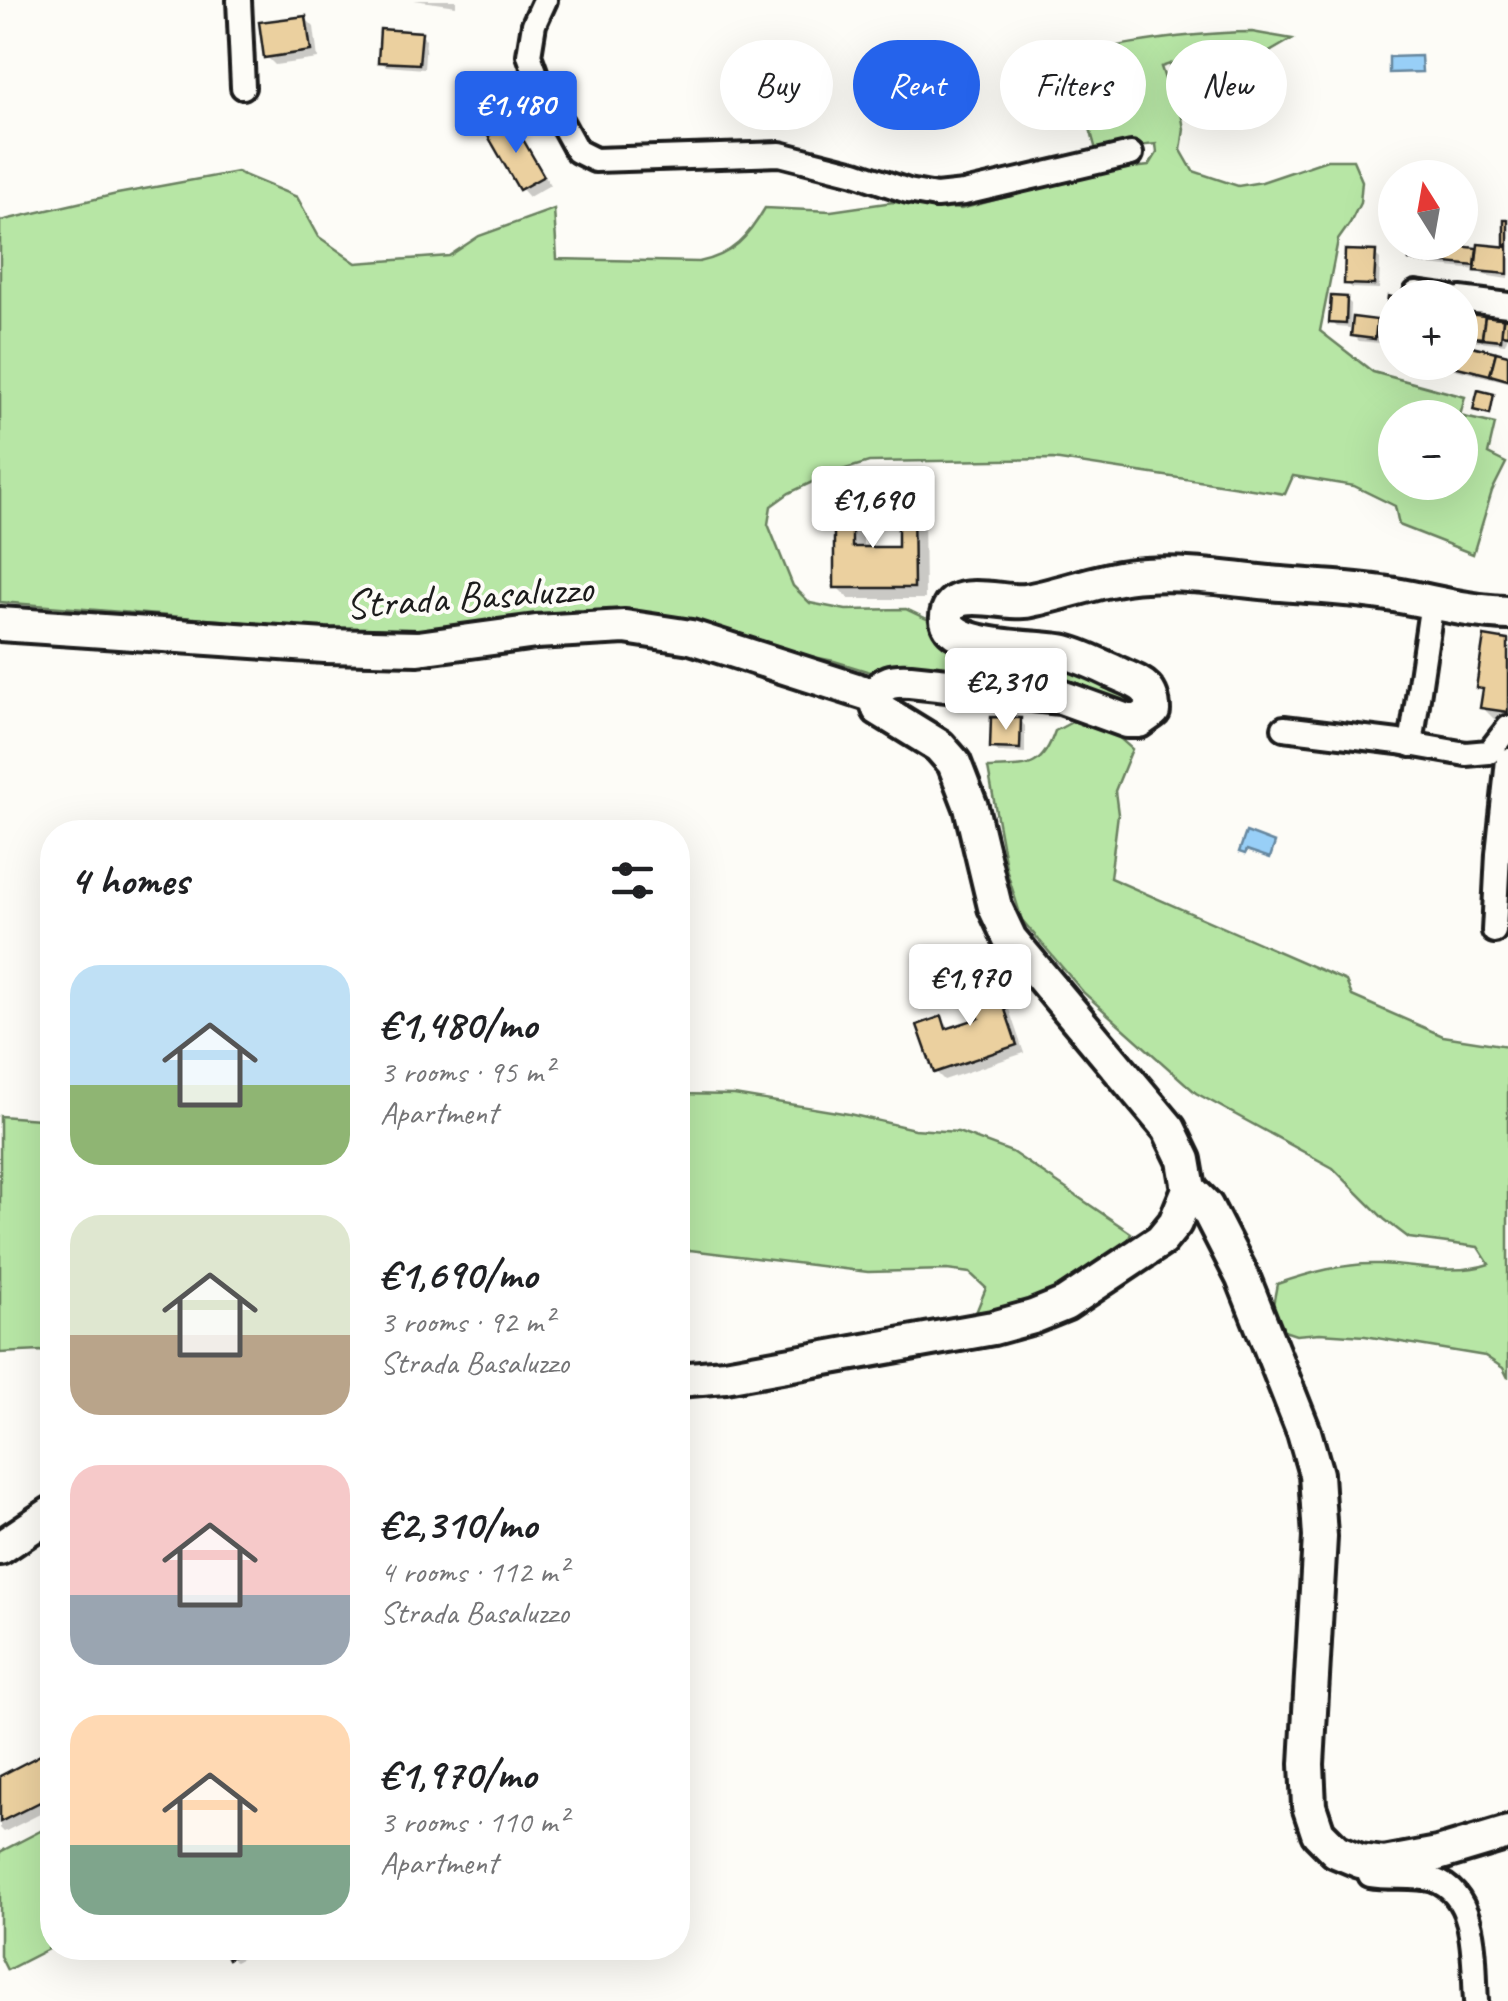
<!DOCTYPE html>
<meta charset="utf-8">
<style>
body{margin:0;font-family:Caveat,sans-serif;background:#f2f2f2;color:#202124;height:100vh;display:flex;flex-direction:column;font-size:38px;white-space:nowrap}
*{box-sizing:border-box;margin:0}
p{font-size:32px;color:#757577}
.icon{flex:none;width:55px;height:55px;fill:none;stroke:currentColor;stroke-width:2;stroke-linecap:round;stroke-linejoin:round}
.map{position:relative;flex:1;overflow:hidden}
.drawer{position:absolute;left:40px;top:820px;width:650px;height:1140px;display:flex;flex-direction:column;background:#fff;border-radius:40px;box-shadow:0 10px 40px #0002}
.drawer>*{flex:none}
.banner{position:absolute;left:720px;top:40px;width:638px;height:90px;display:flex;gap:20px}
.needle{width:65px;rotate:349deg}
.tools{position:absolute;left:1378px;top:160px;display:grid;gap:20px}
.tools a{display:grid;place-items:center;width:100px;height:100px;border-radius:50%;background:#fff;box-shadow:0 10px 40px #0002;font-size:50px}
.price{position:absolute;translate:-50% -85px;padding:0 22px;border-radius:10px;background:#fff;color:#222;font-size:32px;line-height:65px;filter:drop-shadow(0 2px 5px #0008)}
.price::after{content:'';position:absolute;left:50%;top:60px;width:30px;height:22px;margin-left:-15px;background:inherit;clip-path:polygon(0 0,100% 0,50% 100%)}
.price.on{background:#2563eb;color:#fff}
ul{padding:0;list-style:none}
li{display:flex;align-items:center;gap:30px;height:250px;padding:0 30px}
li span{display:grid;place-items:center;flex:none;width:280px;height:200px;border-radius:30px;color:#555}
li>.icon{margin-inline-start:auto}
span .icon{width:120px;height:120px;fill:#fffc;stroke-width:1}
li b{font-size:42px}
h2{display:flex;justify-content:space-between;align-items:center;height:120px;padding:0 30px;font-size:42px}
.tag{padding:0 35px;border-radius:45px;background:#fff;box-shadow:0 10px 40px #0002;font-size:35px;line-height:90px}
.tag.on{background:#2563eb;color:#fff}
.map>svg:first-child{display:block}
.green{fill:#b7e6a5;stroke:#6a8160;stroke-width:2.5;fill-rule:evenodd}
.water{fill:#98cff7;stroke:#66879f;stroke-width:2.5}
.shadow{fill:#0003}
.building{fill:#ebd09f;stroke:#1c1c1c;stroke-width:2.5}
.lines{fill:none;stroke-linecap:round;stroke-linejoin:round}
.street-casing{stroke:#1c1c1c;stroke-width:30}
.secondary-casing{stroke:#1c1c1c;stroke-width:40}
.street{stroke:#fdfcf7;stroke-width:22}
.secondary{stroke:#fdfcf7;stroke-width:32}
.labels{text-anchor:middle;stroke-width:8;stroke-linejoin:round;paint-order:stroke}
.street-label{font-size:42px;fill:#1c1c1c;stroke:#fdfcf7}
</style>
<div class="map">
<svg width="1508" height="2001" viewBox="0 0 1508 2001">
<rect width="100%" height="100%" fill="#fdfcf7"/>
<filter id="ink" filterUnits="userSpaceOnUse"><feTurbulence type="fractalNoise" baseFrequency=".01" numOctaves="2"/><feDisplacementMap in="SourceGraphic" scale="20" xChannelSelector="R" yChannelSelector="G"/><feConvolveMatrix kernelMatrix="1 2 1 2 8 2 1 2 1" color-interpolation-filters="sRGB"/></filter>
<g filter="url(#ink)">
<g class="green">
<path d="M1252,32L1292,39L1266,54L1224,60H1182L1161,67L1168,88L1180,107L1184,129L1181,150L1193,171L1238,186L1262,182L1327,160H1353L1362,181L1360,203L1350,223L1338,240L1320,331L1373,372L1465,397L1460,416L1495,424L1488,454L1506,463L1492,491L1473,554L1399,525L1395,506L1354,486L1293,476L1285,494L1053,459L869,462L829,474L789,493L771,506L768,524L793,586L810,603L846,610L906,609L927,619L947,642L1055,663L1134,691L1137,708L1007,678L882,666L870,672L834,661L788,652L685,619L575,610L425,630L317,628L0,602V221L117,194L237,172L297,197L319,237L356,263L449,256L479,236L554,209L557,259L699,262C733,255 748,237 765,208L831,211L893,202L961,209L1105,171L1149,166L1157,153L1156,144L1096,150L1084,107L1072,105L1025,114L1018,106L1011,68C1091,50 1170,33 1252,32ZM1395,418H1460V482H1395Z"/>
<path d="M1074,721L1115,734L1132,749L1115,791L1118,814L1110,878L1346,981L1352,996L1443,1036L1508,1046V1378L1503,1368L1485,1356L1365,1336L1320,1333L1296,1335L1275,1328L1273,1305L1277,1284C1309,1273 1344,1263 1378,1264C1414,1265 1455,1276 1489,1264L1478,1247L1409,1238L1384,1219L1333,1168L1196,1093L1084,993L1022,920L1007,872L988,768C1026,766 1041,772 1055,731Z"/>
<polygon points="678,1094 734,1095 849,1114 914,1129 958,1132 1012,1152 1131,1233 1125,1249 1052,1295 973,1320 986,1288 970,1273 947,1270 868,1272 690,1250 678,1253"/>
<polygon points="0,1116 52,1120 52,1357 41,1351 0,1353"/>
<polygon points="52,1825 52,1947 7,1970 0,1956 0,1852"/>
</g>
<g class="water">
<polygon points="1421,56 1422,72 1389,73 1389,57"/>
<polygon points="1246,832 1275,843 1270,858 1247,850 1245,854 1239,852"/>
</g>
<g class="shadow">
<polygon points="414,0 456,0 456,6"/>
<polygon points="305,18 314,27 318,59 275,65 266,56"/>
<polygon points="421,34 426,40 424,69 386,66 380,61"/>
<polygon points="513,125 521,134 550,185 529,197 521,188"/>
<polygon points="1413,244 1479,250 1508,249 1508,279 1483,275 1478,270 1417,264 1412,259"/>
<polygon points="1375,254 1380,259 1379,289 1352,288 1347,283"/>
<polygon points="1346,299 1351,304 1350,328 1337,327 1332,322"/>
<polygon points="1460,312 1485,312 1490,317 1505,324 1508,313 1508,336 1505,344 1460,339"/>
<polygon points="1376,323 1381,328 1379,343 1359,341 1353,335"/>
<polygon points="1460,346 1508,357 1508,382 1449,368 1444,362 1460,362"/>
<polygon points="912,497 924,509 925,599 849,599 837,587 851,498 863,510 863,549 900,549"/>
<polygon points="1508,642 1508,721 1494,719 1482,707 1484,693 1478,687"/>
<polygon points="1020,720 1025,726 1025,753 998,752 993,747"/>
<polygon points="992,974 1000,983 1024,1053 944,1080 936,1072 941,1019 950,1028 983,1020"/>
<polygon points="52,1752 52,1808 4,1832 0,1828 0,1778"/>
<polygon points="225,1948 259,1948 260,1949 235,1962"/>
</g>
<g class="building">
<polygon points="306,16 311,51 264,58 259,22"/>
<polygon points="380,29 422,32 419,64 378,62"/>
<polygon points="513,122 544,176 519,190 488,136"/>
<rect x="1504" y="220" width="4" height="25"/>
<polygon points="1411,242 1448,245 1446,263 1409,260"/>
<polygon points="1478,244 1508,247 1508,274 1475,271"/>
<polygon points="1448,245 1477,248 1475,266 1446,263"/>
<polygon points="1345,250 1376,251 1374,285 1344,284"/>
<polygon points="1331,296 1347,297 1346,324 1329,323"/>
<polygon points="1388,296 1396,298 1395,329 1384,327"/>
<polygon points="1469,307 1486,309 1482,338 1465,336"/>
<polygon points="1460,310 1468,311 1465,336 1460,335"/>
<polygon points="1505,310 1508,311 1508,335 1501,334"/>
<polygon points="1485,316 1503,318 1501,340 1482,338"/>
<polygon points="1353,317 1377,320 1375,339 1351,336"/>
<polygon points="1387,329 1395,331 1395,347 1384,344"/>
<polygon points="1460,343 1496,352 1490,375 1441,363 1460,362"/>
<polygon points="1496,352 1508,355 1508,380 1490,375"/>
<polygon points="1478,390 1494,394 1490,414 1473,410"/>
<polygon points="898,494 913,494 914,588 834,588 834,496 852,495 852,547 898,547"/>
<polygon points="1484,636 1508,640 1508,712 1480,708 1483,689 1476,688"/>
<polygon points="991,717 1021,718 1020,749 990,748"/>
<polygon points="992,971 1017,1045 934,1073 917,1025 942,1016 946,1029 979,1018 966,980"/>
<polygon points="52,1749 52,1796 0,1822 0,1776"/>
<polygon points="222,1948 248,1948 228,1959"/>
</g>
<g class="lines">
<g class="street-casing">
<g id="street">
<polyline points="239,0 243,87"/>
<polyline points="545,0 534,24 529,55 538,80 577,151 595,160 780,154 855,173 908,191 936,196 964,193 1131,154"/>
<polyline points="1416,293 1451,298"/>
<polyline points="1460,299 1508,305"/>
<polyline points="1284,728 1398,742 1466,754 1489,752 1508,728"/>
<polyline points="1411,745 1432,602"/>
<polyline points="1494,931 1498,854 1508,760"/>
<path d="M1370,1875C1390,1879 1415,1874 1434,1880C1479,1896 1473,1962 1476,2001"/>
</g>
</g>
<g class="secondary-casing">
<g id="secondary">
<polyline points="0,624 325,646 418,648 536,632 625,627 691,637 875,696"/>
<polyline points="1189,1189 1206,1206 1243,1278 1304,1432 1316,1474 1320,1537 1307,1764 1309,1806 1318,1833 1336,1851 1360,1861 1384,1864 1438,1854 1508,1833"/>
<path d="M678,1380L725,1376L993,1328L1033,1317L1065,1304L1161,1240L1175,1223L1189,1189L1184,1160L1169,1129L1010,939L995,907L971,807L954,763L939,746L879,709L875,696C883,681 894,680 910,681L1061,697L1127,721H1139L1153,711C1153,687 1141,684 1121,675C1103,667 1084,657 1065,652C1042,646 935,651 948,611C956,587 1005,604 1026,601C1065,594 1104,577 1145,575C1190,572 1236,580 1281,584C1317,587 1352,588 1388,594C1428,600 1467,612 1508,613"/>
<polyline points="0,1548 52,1513"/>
</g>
</g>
<use href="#street" class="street"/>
<use href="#secondary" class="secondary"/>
</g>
</g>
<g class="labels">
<g class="street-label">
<text transform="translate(469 595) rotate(-4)" y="15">Strada Basaluzzo</text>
</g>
</g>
</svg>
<div class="tools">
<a><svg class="needle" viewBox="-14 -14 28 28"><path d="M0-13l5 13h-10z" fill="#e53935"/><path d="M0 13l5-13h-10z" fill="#757577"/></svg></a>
<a>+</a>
<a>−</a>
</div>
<b class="price on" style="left:516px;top:156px">€1,480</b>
<b class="price" style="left:873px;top:551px">€1,690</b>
<b class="price" style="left:1006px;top:733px">€2,310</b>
<b class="price" style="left:970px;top:1029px">€1,970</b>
<div class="banner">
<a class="tag">Buy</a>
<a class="tag on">Rent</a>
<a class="tag">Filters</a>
<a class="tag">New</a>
</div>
<section class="drawer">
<h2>4 homes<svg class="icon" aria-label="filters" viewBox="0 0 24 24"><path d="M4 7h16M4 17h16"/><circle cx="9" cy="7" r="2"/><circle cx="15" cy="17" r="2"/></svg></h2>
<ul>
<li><span style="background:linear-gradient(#bfe0f5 60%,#8fb573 0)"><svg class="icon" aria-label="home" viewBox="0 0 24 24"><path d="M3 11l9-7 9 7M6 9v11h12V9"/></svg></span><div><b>€1,480/mo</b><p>3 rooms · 95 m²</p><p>Apartment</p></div></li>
<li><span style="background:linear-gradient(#dfe7d0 60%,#b9a48a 0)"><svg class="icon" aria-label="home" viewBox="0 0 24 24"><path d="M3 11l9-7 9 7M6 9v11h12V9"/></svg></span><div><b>€1,690/mo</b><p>3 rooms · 92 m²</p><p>Strada Basaluzzo</p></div></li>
<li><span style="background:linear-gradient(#f6c9c9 65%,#9aa5b1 0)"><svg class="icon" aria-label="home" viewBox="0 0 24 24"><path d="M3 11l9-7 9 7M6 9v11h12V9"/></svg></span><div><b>€2,310/mo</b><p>4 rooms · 112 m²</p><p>Strada Basaluzzo</p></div></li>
<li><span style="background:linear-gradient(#ffd9b3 65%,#7fa58c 0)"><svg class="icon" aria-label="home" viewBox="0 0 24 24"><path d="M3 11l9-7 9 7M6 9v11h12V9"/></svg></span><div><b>€1,970/mo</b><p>3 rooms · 110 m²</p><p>Apartment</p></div></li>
</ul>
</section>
</div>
